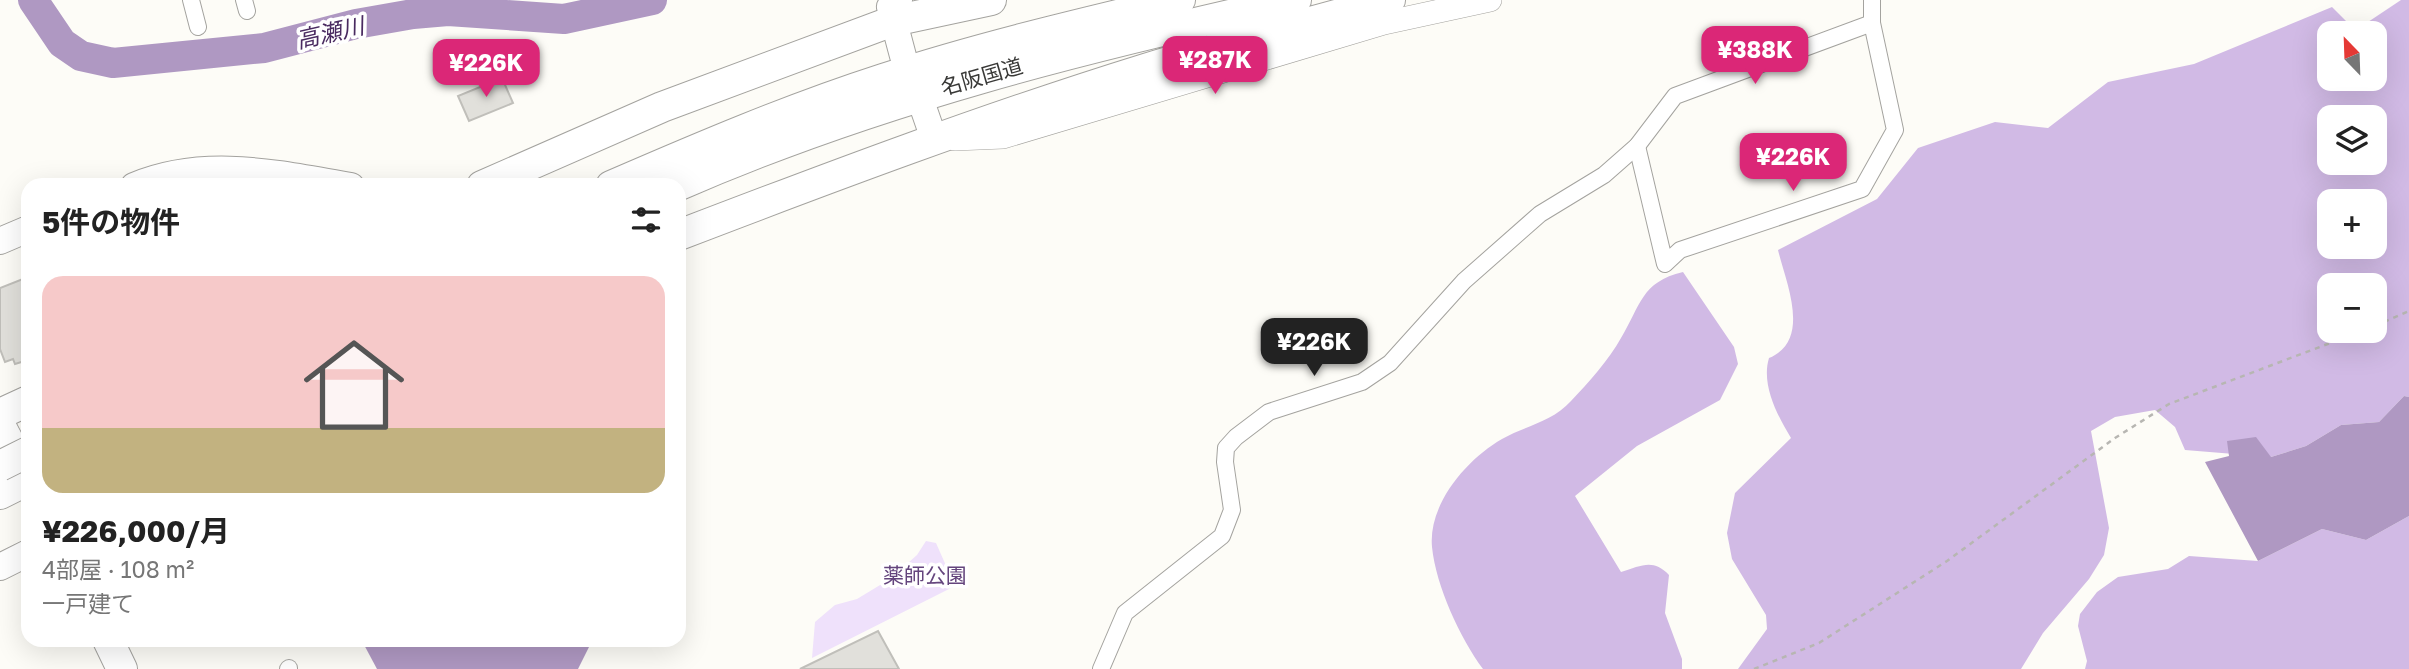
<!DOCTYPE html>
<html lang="ja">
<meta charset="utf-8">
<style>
body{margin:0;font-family:"Golos Text","Noto Sans JP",sans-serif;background:#f6f6f6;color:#222;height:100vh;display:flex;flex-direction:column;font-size:26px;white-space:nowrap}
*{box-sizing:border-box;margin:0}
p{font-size:23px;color:#767676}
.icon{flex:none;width:38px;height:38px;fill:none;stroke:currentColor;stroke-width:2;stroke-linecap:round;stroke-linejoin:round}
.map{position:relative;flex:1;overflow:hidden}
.details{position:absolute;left:21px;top:178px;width:665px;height:469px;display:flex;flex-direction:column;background:#fff;border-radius:21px;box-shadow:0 7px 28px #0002}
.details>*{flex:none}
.needle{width:46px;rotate:337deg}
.tools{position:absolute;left:2317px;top:21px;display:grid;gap:14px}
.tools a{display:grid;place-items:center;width:70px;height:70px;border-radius:14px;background:#fff;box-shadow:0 7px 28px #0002;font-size:35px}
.price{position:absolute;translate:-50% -60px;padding:0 16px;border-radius:14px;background:#db2777;color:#fff;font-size:23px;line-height:46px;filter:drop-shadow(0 2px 4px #0008)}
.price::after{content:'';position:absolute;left:50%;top:42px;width:21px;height:16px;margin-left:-10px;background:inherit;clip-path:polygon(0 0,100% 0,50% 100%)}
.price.current{background:#222;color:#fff}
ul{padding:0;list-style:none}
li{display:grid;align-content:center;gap:14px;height:371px;padding:0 21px}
li span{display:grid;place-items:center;height:217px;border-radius:21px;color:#555}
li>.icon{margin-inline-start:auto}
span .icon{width:126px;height:126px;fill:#fffc;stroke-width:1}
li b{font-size:30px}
h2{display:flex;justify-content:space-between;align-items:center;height:84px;padding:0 21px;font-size:30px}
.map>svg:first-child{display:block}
.green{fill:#efe1fb}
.forest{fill:#d1bae5;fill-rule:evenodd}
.water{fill:#af98c2}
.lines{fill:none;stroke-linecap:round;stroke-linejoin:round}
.river{stroke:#af98c2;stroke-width:30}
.building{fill:#e1e0db;stroke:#c0bfba;stroke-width:2}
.street-casing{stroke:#a4a39f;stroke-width:18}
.secondary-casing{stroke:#a4a39f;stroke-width:24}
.primary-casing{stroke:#a4a39f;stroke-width:28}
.highway-casing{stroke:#a4a39f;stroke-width:32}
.path{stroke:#b7b6b2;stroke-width:2.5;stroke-dasharray:5 5;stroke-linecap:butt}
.street{stroke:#fff;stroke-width:16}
.secondary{stroke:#fff;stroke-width:23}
.primary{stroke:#fff;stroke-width:26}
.highway{stroke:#fff;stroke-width:30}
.highway-bridge-casing{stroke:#a4a39f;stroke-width:32;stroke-linecap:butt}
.highway-bridge{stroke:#fff;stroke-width:30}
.labels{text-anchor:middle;stroke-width:7;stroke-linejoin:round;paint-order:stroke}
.street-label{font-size:21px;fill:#393937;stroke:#fff}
.park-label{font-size:21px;fill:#64457d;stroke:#fff}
.water-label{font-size:23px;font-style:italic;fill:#492a60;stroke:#fff}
</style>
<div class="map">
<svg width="2409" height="669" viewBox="0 0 2409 669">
<rect width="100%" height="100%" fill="#fdfcf7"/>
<polygon class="green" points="926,541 936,543 955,586 812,658 815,622 835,605 857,599 890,579 917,555"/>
<g class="forest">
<path d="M2401,0H2409V397L2404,396L2379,422L2341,425L2306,446L2271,457L2185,450L2175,427L2155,410L2115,417L2091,431L2109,528L2104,555L2089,579L2043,633L2021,669H1738L1767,629L1766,615L1732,559L1727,533L1735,493L1791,438C1777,415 1761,384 1769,358C1812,340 1786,283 1778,250L1877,199L1918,148L1995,122L2048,128L2108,82L2194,64L2332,7L2350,25L2362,26ZM2329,33H2375V79H2329ZM2329,117H2375V163H2329ZM2329,201H2375V247H2329ZM2329,285H2375V331H2329Z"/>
<path d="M1683,272L1734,347L1738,364L1720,400L1637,446L1575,496L1621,572C1641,566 1653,558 1669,575L1665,613L1682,659V669H1483C1460,638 1436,586 1432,547C1428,504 1467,459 1502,439C1525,426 1552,422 1571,401C1588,383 1609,360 1621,338C1641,305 1641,282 1683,272Z"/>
<polygon points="2409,516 2409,669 2085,669 2087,661 2078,626 2080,614 2097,592 2118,577 2168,569 2189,556 2258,561 2322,529 2366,540"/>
</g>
<g class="water">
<polygon points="2404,396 2409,397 2409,516 2366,540 2322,529 2258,561 2205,462 2229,456 2227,441 2256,437 2271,457 2306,446 2341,425 2379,422"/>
<polygon points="362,641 592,641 578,669 377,669"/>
</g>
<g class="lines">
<polyline class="river" points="33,0 62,43 81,56 113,63 264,48 356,24 413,14 448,11 564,19 652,0"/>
</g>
<g class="building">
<polygon points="502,78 513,103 469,121 458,96"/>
<polygon points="28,277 28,360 15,364 13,359 5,362 0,349 0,288"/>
<polygon points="878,631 899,669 800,669"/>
</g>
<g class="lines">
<g class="street-casing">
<g id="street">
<polyline points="191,0 198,27"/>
<polyline points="244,0 247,11"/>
<polyline points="1637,146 1665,264 1680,250 1862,189 1895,130 1872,23 1872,0"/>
<polyline points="288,669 289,668"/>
<polyline points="1101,669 1125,613 1222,536 1232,510 1225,462 1226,448 1236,437 1269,412 1362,382 1390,363 1464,281 1540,214 1604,175 1637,146 1675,96 1872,23"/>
</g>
</g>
<g class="secondary-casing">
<polyline id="secondary" points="955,139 1003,137 1384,23 1490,0"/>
</g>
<g class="primary-casing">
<g id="primary">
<polyline points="899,0 890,7 903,56"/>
<polyline points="924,110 934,139"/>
<path d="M134,186C205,156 278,174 351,186"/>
<polyline points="0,241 28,229"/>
<polyline points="0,567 28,553"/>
</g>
</g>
<g class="highway-casing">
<g id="highway">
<polyline points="482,186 662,107 893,21 991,0"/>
<path d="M611,186C701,147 790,109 883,79C981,47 1080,24 1180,0"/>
<path d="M677,186C876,99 1085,47 1296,0"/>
<path d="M679,235C833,176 987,118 1145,69C1226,44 1309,23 1390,0"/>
<polyline points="0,414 28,401"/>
<polyline points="0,425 28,479"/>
<polyline points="0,494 28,480"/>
<polyline points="108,640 122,669"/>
</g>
</g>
<g class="path">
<polyline points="2375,326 2409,311"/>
<polyline points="1754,669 1819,643 1947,561 2115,438 2169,404 2362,331"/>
</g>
<use href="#street" class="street"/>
<use href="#secondary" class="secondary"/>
<use href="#primary" class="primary"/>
<use href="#highway" class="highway"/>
<g class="highway-bridge-casing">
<polyline id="highway-bridge" points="0,466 28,452"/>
</g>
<use href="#highway-bridge" class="highway-bridge"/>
</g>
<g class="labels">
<g class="street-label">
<text transform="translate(982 77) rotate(-16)" y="7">名阪国道</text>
</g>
<g class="park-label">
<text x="925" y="583">薬師公園</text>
</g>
<g class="water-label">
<text transform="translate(330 33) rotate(-13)" y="8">高瀬川</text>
</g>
</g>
</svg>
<div class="tools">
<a><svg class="needle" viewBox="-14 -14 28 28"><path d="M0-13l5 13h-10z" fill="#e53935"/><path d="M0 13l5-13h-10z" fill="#767676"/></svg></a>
<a><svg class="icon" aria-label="layers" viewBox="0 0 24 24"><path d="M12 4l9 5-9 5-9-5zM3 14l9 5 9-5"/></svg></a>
<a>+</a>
<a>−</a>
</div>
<b class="price" style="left:1755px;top:86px">¥388K</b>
<b class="price" style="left:1215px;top:96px">¥287K</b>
<b class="price" style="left:486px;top:99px">¥226K</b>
<b class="price" style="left:1793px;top:193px">¥226K</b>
<b class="price current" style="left:1314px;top:378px">¥226K</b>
<section class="details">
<h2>5件の物件<svg class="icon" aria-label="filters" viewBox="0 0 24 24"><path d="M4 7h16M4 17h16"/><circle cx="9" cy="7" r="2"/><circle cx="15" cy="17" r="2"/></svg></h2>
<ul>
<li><span style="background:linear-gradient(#f6c9c9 70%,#c2b280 0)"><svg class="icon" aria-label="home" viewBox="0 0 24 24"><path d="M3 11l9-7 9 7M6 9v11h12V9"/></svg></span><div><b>¥226,000/月</b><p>4部屋 · 108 m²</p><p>一戸建て</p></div></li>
</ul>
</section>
</div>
